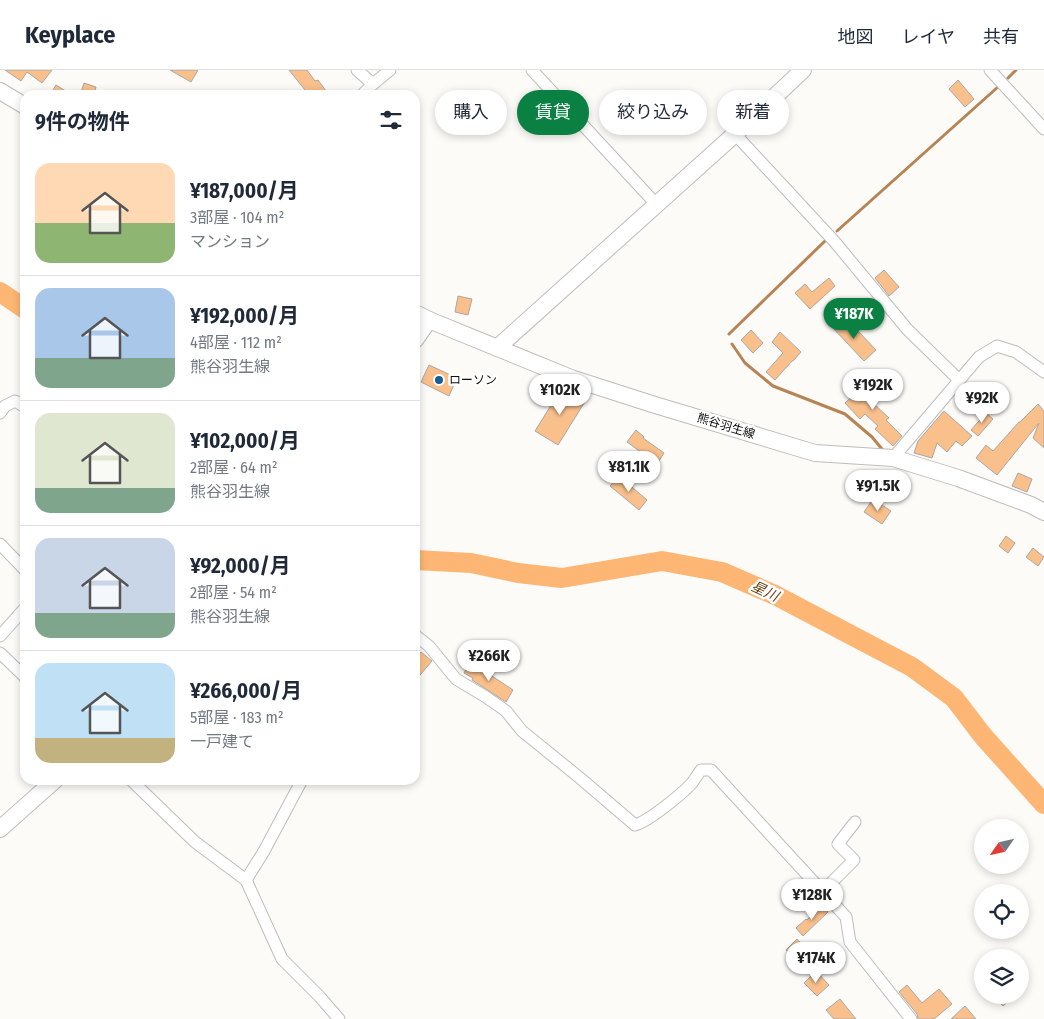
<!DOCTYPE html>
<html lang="ja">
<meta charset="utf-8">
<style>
body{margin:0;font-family:"Fira Sans Condensed","Noto Sans JP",sans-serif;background:#f2f2f3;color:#1f2937;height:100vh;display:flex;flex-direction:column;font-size:19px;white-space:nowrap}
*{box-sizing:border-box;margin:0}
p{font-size:16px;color:#747a83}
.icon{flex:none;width:28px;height:28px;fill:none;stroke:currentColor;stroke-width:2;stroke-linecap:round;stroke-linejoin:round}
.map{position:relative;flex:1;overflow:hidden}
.drawer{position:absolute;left:20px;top:20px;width:400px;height:695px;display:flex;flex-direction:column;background:#fff;border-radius:15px;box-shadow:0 2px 8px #0003}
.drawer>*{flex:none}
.hud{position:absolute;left:435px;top:20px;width:475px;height:45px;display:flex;gap:10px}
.needle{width:32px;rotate:236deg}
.controls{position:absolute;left:974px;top:749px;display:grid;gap:10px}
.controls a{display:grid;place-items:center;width:55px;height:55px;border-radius:50%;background:#fff;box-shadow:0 2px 8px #0003;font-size:25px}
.price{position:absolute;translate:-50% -42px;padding:0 11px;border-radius:18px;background:#fff;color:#222;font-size:16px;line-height:32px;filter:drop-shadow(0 1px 2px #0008)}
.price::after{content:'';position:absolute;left:50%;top:30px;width:15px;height:11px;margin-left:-8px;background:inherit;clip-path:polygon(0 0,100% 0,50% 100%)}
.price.current{background:#0b8043;color:#fff}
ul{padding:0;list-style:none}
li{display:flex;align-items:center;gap:15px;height:125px;padding:0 15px}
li+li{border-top:1px solid #e0e1e3}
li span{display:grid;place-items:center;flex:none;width:140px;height:100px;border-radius:15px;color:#555}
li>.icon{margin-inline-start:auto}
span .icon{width:60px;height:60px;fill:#fffc;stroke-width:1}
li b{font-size:21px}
h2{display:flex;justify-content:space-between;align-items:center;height:60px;padding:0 15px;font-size:21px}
.chip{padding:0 18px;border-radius:22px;background:#fff;box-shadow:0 2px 8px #0003;font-size:18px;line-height:45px}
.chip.current{background:#0b8043;color:#fff}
header{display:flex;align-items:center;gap:30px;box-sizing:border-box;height:70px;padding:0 25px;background:#fff;border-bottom:1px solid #e0e1e3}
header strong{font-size:24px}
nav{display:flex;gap:28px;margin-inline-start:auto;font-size:18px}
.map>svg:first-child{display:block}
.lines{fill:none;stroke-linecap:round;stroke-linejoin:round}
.stream{stroke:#b68455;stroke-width:3}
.river{stroke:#fdb674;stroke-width:20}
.building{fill:#f9c08c;stroke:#aaa7a5}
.street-casing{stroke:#bfbdba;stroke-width:13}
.secondary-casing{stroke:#bfbdba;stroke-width:18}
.street{stroke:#fff;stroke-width:11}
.secondary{stroke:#fff;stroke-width:16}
.poi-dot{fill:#175f93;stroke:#fff;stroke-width:2}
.labels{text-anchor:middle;stroke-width:5;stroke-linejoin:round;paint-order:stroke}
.poi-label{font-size:12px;fill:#0f0e0d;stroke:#fff;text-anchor:start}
.street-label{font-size:12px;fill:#0f0e0d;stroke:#fff}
.water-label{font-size:14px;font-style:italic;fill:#6c3f0b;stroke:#fff}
</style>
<header>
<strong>Keyplace</strong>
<nav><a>地図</a><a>レイヤ</a><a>共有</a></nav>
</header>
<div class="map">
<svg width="1044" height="949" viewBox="0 0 1044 949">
<rect width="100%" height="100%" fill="#fdfbf8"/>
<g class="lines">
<g class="stream">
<polyline points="1008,8 1016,0"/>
<polyline points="837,161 999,16"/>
<polyline points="729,264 825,171"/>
<polyline points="732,274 745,293 773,316 845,344 872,367 882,379"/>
</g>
<g class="river">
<polyline points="0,222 25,239"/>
<polyline points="415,490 471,493 518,503 562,508 662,491 722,502 775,525 912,597 954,628 983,666 1044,734"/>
</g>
</g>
<g class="building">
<polygon points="5,0 52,0 42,13 27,2 21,11"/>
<polygon points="170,0 198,0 191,12"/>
<polygon points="289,0 307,0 315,11 318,10 329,25 309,25"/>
<polygon points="958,10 974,29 965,37 949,19"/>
<polygon points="84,13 96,17 94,25 80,25"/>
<polygon points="56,15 72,25 50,25"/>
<polygon points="884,200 899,217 889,226 875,208"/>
<polygon points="829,208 835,216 810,239 795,223 805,214 812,222"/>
<polygon points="458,226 472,229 468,245 455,242"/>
<polygon points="839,248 855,264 858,261 876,280 864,291 831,256"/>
<polygon points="751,260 763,273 753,283 741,270"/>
<polygon points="780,262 801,282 793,291 792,291 775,310 766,302 783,283 772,272"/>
<polygon points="429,295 457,308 449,326 421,312"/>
<polygon points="869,310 884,325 874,334 889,348 886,350 902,366 893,376 875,359 878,356 865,344 860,349 845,333"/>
<polygon points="563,316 586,330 558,375 535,361"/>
<polygon points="1038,334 1044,341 1044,378 1033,368 1039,353 997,405 976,388 986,375 993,381 1019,352 1020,352"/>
<polygon points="944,341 972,366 962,376 956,371 947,382 937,373 932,388 914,383 918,371"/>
<polygon points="986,343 993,349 978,366 971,360"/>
<polygon points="636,360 644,367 643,368 664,383 657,394 627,372"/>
<polygon points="1018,403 1032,409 1027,422 1012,416"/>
<polygon points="619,406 647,430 639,440 610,416"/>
<polygon points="873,429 891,441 882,454 864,442"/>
<polygon points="1006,466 1015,473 1008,483 999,476"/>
<polygon points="1033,478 1044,487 1038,496 1026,487"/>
<polygon points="421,582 432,591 415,611 415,589"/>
<polygon points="469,593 486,601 486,602 513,620 506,632 472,610 473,608 464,603"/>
<polygon points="821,835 828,842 803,866 796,858 806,849 807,850"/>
<polygon points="797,869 814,886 802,897 786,880"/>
<polygon points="816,901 829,915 817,926 804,913"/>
<polygon points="907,915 922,933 939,919 952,934 934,949 918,949 917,944 899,922"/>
<polygon points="993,925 1016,925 1003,936"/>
<polygon points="840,929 856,949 834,949 826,940"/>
<polygon points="965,936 976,949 951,949"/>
</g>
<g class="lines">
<g class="street-casing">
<g id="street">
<polyline points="357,0 373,14"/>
<polyline points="532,0 656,134"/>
<polyline points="990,0 1044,59"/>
<polyline points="362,25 373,14 390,0"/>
<polyline points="735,64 834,171 907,259 959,310"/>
<polyline points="0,343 5,336 15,331 25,337"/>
<polyline points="893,388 979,287 997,276 1016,282 1044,302"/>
<polyline points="0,474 25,500"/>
<path d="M415,565L429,576L456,609L486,627L506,641L522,661L580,708L635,755C649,751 682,724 692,713C695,709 698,704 701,700H711L846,847L850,872L911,949"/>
<polyline points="0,566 25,538"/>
<polyline points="0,583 25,607"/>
<polyline points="131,710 195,772 246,810 282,889 320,927 339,949"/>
<polyline points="246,810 264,781 302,710"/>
<polyline points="823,821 854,790 838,774 855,752"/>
</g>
</g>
<g class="secondary-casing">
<g id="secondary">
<polyline points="0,21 25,36"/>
<polyline points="415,243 429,250 571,308 655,335 815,383 893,388 958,408 1031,435 1044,442"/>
<polyline points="415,270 429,250"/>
<polyline points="497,278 735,64 803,0"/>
<polyline points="0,759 55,710"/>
</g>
</g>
<use href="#street" class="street"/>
<use href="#secondary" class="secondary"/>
</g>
<circle class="poi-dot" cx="439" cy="310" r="5"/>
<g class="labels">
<g class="poi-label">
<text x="449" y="314">ローソン</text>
</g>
<g class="street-label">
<text transform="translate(726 356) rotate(17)" y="4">熊谷羽生線</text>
</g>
<g class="water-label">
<text transform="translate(765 521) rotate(25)" y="5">星川</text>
</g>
</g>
</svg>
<div class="controls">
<a><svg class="needle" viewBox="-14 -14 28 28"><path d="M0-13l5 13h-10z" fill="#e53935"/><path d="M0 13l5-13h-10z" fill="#747a83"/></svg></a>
<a><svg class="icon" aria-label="locate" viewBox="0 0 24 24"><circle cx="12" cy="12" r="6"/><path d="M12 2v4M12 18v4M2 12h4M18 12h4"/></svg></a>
<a><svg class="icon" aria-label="layers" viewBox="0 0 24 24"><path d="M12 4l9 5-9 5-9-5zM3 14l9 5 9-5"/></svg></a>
</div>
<b class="price current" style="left:854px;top:270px">¥187K</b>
<b class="price" style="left:873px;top:341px">¥192K</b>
<b class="price" style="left:560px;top:346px">¥102K</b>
<b class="price" style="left:982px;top:354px">¥92K</b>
<b class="price" style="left:629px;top:423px">¥81.1K</b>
<b class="price" style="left:878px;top:442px">¥91.5K</b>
<b class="price" style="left:489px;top:612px">¥266K</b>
<b class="price" style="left:812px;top:851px">¥128K</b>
<b class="price" style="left:816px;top:914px">¥174K</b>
<div class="hud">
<a class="chip">購入</a>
<a class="chip current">賃貸</a>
<a class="chip">絞り込み</a>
<a class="chip">新着</a>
</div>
<section class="drawer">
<h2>9件の物件<svg class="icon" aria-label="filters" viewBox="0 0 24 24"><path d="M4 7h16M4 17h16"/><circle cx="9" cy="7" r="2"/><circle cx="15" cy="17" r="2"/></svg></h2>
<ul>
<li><span style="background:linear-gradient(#ffd9b3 60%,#8fb573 0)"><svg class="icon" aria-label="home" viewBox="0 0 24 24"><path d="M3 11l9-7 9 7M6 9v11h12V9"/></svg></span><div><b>¥187,000/月</b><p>3部屋 · 104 m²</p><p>マンション</p></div></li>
<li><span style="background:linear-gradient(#a9c7e8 70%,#7fa58c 0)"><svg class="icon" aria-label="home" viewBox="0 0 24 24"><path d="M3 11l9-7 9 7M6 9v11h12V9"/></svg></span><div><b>¥192,000/月</b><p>4部屋 · 112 m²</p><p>熊谷羽生線</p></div></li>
<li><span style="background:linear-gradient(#dfe7d0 75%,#7fa58c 0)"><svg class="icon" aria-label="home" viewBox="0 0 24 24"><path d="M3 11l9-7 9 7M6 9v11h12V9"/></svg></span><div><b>¥102,000/月</b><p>2部屋 · 64 m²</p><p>熊谷羽生線</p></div></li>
<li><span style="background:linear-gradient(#c9d6e8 75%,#7fa58c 0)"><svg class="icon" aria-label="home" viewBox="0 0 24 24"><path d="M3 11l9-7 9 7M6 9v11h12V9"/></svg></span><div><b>¥92,000/月</b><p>2部屋 · 54 m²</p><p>熊谷羽生線</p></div></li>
<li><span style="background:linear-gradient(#bfe0f5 75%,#c2b280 0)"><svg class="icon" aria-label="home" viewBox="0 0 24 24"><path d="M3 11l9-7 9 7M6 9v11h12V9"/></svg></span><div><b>¥266,000/月</b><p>5部屋 · 183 m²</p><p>一戸建て</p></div></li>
</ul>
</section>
</div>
